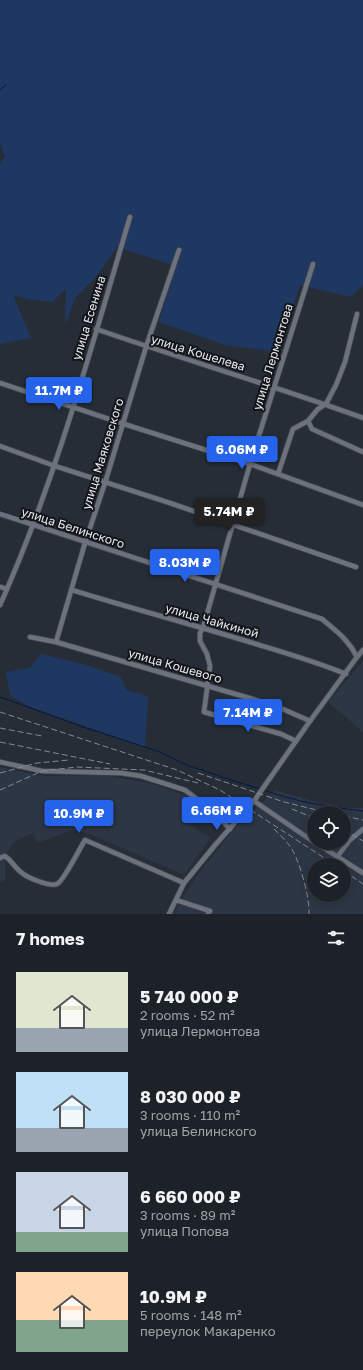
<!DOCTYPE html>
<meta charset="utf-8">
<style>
body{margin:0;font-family:"Golos Text",sans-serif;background:#2a2f34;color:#f1f3f6;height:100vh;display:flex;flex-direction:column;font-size:15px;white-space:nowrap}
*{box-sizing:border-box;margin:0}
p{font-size:13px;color:#a0a4a8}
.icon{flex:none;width:22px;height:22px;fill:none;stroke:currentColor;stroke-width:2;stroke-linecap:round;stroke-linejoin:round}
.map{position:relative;height:914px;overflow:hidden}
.details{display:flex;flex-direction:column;background:#1d2228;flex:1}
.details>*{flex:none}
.fabs{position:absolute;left:307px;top:806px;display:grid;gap:8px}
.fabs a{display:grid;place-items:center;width:44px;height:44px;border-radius:50%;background:#1d2228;box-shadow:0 2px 10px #0003,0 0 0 1px #3b3f45;font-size:20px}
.price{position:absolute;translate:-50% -34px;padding:0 9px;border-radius:4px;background:#2563eb;color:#fff;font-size:13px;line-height:26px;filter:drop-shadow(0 1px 2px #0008)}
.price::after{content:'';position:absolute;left:50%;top:24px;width:12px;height:9px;margin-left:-6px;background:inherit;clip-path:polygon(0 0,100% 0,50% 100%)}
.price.current{background:#222;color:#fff}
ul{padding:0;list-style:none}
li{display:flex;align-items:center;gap:12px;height:100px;padding:0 16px}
li span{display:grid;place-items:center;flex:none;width:112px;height:80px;border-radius:0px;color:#555}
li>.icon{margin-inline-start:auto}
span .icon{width:48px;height:48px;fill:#fffc;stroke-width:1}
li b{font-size:17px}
h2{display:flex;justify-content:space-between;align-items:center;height:48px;padding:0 16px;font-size:17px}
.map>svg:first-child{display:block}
.built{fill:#2d3644;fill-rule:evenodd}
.green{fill:#1f3862}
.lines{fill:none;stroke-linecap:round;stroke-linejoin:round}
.stream{stroke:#011a48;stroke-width:1}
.minor-casing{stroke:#444850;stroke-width:6}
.minor{stroke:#6c727d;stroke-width:4.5}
.rail{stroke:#848991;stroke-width:1;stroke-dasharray:6 3;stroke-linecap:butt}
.labels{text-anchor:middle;stroke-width:4;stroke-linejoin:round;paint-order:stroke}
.street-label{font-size:12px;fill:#e7ebf1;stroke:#121519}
</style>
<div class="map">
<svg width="363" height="914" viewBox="0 0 363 914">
<rect width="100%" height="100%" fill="#272d36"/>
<g class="built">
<polygon points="363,661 363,732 328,702"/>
<polygon points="0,767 42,776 105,775 154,784 187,796 183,806 191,813 185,821 204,834 211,837 184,875 92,835 73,830 37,843 33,833 14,842 5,856 5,880 0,882"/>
<path d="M275,790L334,807L363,808V914H172L199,873L235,828ZM314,813H344V843H314ZM314,865H344V895H314Z"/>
</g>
<g class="green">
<polygon points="0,0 363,0 363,285 351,297 300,285 279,352 225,345 159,322 176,266 117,247 96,277 75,298 65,326 66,289 52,302 28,299 13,295 31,338 0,344 0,164 5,156 0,143"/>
<polygon points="41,654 83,664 121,677 126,690 148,696 145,747 28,706 10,695 6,672 30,668"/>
</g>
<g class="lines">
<g class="stream">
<polyline points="0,90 6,85"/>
<polyline points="0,511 31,522"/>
<polyline points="0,697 83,727 160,752 187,765 237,782 261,789"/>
<path d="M264,790C296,802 329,807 363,811"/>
</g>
<g class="minor-casing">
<g id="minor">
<path d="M96,329C185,360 275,386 363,418"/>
<polyline points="0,383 124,424 250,464 363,505"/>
<polyline points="308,421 312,429 363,452"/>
<polyline points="0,446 55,466 170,503 356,567"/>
<polyline points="278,474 293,429 308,421 318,409 326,404 336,385 345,362 357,314"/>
<path d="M0,514L322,619C337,632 348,639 357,657L310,721L254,801L216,844L184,883L169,914"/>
<polyline points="0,587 7,589"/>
<path d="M72,590C133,609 195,625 256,644C286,653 317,662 346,674"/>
<path d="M0,605C56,480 91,348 130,217"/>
<polyline points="30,637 56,642 249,698 278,707 310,721"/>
<polyline points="56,642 85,543 105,483 146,347 179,250"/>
<polyline points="357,657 363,650"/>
<polyline points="296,741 281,734 204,712 210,666 207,654 200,641 200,633 203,628 250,464 313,264"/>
<polyline points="0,762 42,771 121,773 141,776 185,790 215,813 230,829"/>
<polyline points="254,801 314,842"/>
<polyline points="316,843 363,873"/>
<polyline points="337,857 350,840 363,829"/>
<path d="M0,858L5,856C12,861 15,868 22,873C28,878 50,887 57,884C63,882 80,848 85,840L184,883"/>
<polyline points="176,900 210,911 208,914"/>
</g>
</g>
<use href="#minor" class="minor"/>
<g class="rail">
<polyline points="0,712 177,770 220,790 335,865"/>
<polyline points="0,728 42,736"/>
<polyline points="0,742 110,764"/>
<polyline points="0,773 37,763 69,760"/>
<polyline points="198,773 284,802 329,813"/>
<polyline points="0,790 42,771 77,767 144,770 198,783"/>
<polyline points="292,809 314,818"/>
<polyline points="344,816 363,820"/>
<path d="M274,829C279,834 285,839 289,845C299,857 310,898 309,914"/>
<polyline points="344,830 363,841"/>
<polyline points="344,871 363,884"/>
</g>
</g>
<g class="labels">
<g class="street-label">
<text transform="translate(89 318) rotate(-73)" y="4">улица Есенина</text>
<text transform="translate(198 353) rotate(17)" y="4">улица Кошелева</text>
<text transform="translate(273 357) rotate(-73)" y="4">улица Лермонтова</text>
<text transform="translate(103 454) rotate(-73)" y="4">улица Маяковского</text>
<text transform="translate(73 528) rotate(18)" y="4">улица Белинского</text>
<text transform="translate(212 621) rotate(16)" y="4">улица Чайкиной</text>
<text transform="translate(175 666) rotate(16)" y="4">улица Кошевого</text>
</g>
</g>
</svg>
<div class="fabs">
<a><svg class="icon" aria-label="locate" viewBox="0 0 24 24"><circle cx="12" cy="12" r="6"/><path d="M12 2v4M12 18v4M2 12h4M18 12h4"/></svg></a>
<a><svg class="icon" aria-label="layers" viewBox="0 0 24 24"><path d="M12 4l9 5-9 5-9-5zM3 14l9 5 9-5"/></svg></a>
</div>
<b class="price" style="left:59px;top:411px">11.7M ₽</b>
<b class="price" style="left:242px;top:470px">6.06M ₽</b>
<b class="price current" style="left:229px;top:532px">5.74M ₽</b>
<b class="price" style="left:185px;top:583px">8.03M ₽</b>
<b class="price" style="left:248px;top:733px">7.14M ₽</b>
<b class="price" style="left:217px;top:831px">6.66M ₽</b>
<b class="price" style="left:79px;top:834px">10.9M ₽</b>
</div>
<section class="details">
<h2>7 homes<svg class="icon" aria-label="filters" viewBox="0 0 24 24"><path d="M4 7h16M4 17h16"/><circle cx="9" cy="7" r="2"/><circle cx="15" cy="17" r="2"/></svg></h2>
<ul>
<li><span style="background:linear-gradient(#dfe7d0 70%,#9aa5b1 0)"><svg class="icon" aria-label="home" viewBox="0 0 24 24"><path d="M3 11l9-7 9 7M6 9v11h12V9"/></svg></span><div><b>5 740 000 ₽</b><p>2 rooms · 52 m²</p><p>улица Лермонтова</p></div></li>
<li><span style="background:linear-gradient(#bfe0f5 70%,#9aa5b1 0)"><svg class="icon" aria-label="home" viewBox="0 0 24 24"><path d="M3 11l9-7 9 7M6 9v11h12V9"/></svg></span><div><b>8 030 000 ₽</b><p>3 rooms · 110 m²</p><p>улица Белинского</p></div></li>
<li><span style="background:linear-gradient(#c9d6e8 75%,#7fa58c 0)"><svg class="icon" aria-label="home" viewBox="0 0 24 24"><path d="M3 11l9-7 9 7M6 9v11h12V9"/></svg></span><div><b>6 660 000 ₽</b><p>3 rooms · 89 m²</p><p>улица Попова</p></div></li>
<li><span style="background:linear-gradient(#ffd9b3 60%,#7fa58c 0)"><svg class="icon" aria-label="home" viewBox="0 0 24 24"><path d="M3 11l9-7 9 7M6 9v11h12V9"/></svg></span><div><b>10.9M ₽</b><p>5 rooms · 148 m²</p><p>переулок Макаренко</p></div></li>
</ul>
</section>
